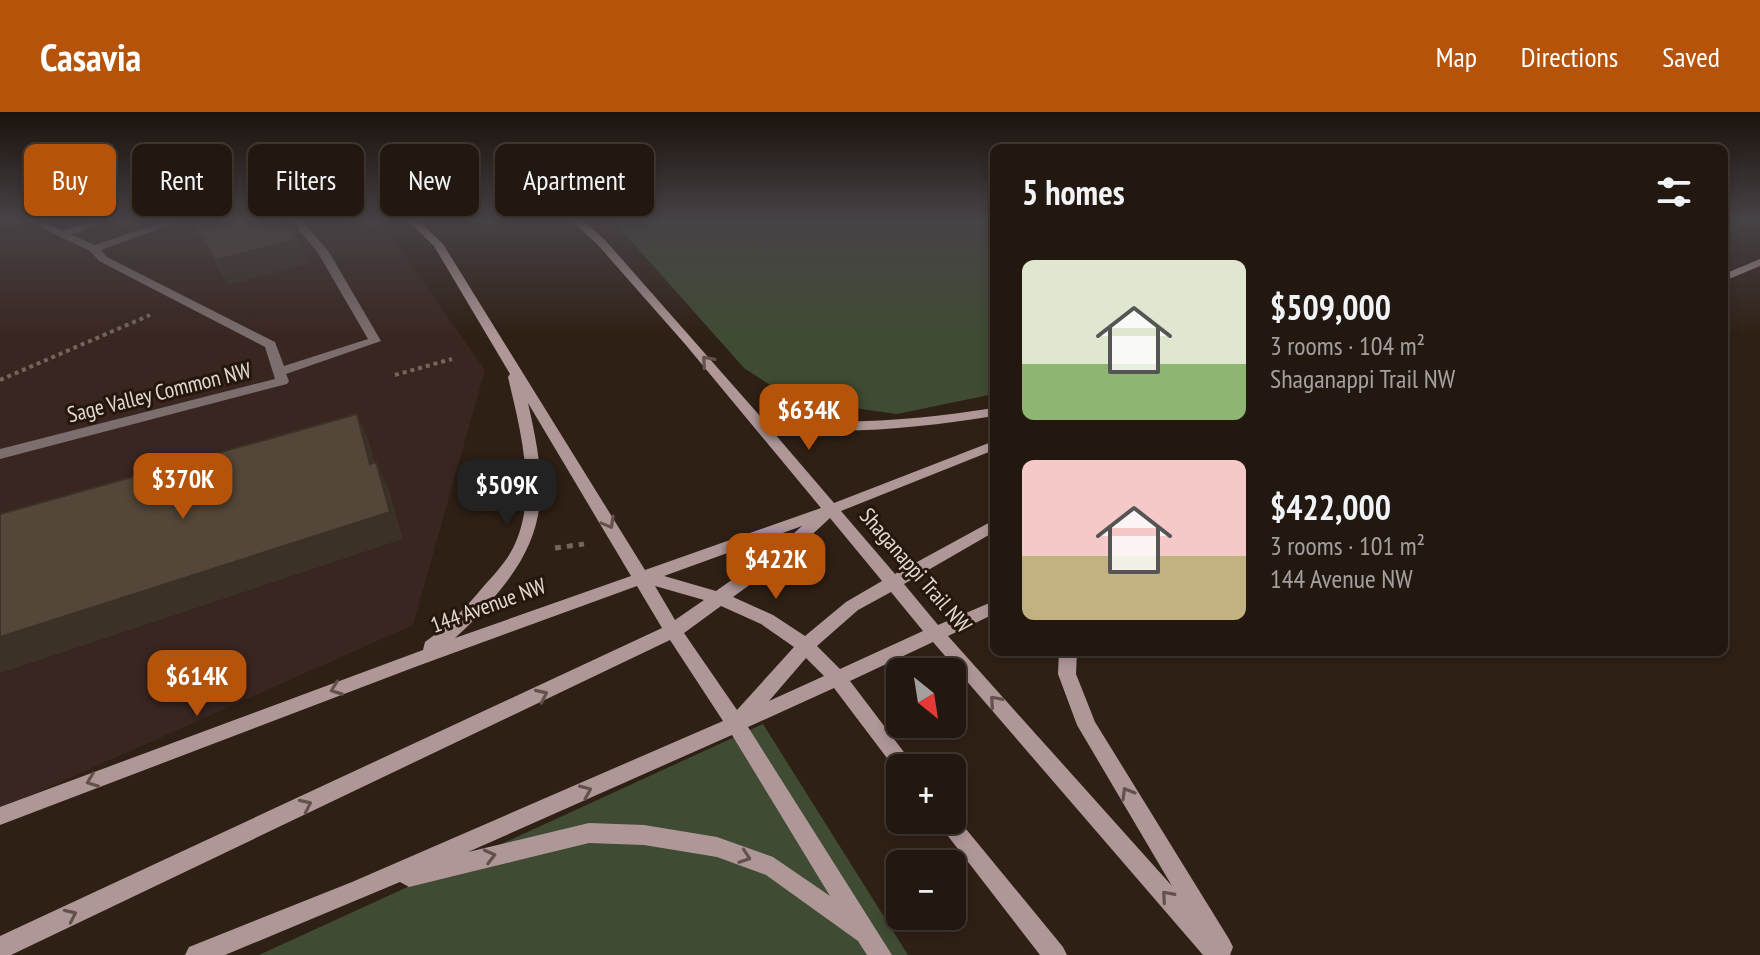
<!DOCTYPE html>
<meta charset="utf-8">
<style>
body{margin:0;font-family:"PT Sans Narrow",sans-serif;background:#2f251e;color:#f1f3f6;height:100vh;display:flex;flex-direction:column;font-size:30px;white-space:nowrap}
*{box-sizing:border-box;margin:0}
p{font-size:26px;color:#a3a09f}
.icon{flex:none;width:44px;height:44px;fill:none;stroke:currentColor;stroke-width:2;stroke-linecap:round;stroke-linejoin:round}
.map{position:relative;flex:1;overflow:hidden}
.panel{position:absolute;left:990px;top:32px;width:738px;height:512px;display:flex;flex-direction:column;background:#231810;border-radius:12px;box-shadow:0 4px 12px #0003,0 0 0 2px #403730}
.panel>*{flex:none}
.guide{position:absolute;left:24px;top:32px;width:760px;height:72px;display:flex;gap:16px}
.needle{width:52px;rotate:150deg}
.controls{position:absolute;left:886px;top:546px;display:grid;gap:16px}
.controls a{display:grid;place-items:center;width:80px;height:80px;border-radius:12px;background:#231810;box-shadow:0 4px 12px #0003,0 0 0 2px #403730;font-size:40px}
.price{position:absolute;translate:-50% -68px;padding:0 18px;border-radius:16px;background:#b45309;color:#fff;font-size:26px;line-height:52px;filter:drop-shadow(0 2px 4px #0008)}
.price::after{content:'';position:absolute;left:50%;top:48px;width:24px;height:18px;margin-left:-12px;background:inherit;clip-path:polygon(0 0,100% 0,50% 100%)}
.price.active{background:#222;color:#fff}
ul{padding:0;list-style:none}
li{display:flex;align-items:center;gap:24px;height:200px;padding:0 32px}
li span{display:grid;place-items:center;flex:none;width:224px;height:160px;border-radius:12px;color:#555}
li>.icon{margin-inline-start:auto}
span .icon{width:96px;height:96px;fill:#fffc;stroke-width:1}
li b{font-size:34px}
h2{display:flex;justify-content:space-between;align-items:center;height:96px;padding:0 32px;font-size:34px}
.tag{padding:0 28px;border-radius:12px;background:#231810;box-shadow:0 4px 12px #0003,0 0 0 2px #403730;font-size:28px;line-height:72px}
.tag.active{background:#b45309;color:#fff}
header{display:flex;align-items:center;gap:48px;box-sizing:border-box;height:112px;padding:0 40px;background:#b45309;color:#fff}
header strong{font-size:38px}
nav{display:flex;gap:44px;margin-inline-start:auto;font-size:28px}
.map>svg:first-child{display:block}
.commercial{fill:#392621}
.green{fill:#3f4b33}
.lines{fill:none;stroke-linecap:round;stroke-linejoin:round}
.path-far1{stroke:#73665c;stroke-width:4;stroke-dasharray:4 4;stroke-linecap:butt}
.path{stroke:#73665c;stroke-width:5;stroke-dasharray:6 6;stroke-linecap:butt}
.lane{fill:#7c6e6e;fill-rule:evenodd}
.secondary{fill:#af9798;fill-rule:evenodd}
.wall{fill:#483c30}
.shaded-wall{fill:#3b3127}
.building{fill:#544638;stroke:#3b3127;stroke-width:2}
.oneway{stroke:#63514b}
.labels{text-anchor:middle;stroke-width:6;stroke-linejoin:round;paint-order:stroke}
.street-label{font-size:22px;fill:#e3d9d1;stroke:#25170c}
</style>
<header>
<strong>Casavia</strong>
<nav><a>Map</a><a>Directions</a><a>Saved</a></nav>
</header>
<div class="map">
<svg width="1760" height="843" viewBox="0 0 1760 843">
<rect width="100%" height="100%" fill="#2f2015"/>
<polygon class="commercial" points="0,107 379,107 485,258 413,513 0,697"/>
<g class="green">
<polygon points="608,107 994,107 994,282 897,302 833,293 801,293 744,256 625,122"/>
<polygon points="763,612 908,843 259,843"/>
</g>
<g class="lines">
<g class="path-far1">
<polyline points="395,263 452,247"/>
<polyline points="0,268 150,203"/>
</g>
<polyline class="path" points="555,436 584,432"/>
<polygon class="lane" points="23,107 37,107 63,119 95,107 110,107 72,123 95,133 171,107 186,107 101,138 107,145 275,230 284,254 368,227 318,141 290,107 301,107 329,140 381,229 286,262 289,269 287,272 0,347 0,337 275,267 265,235 99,149 90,139"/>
<g class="secondary">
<path d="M406,107H417L443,132L645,458L821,396L685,232L597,132L570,107H581L605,128L760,304C840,315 915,308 994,296V304C918,316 845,324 768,314L834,391L994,329V338L841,399L895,462L994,408V420L904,472L938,513L994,489V502L948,524L1172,774L1077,613L1058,562L1059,540H1077L1076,562L1095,610L1229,827L1233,835L1230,843H1203L933,530L850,569L916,656H900L899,662L834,576L748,615L892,843H867L858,829L766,763L717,745L644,733L589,731L409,775L400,770L225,843H185L189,835L352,770L723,609L670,528L11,843H0V824L662,516L637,474L415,555L0,713V695L423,538L425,530C447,514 466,496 483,475C494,463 506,450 513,436C539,385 520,317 508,265L510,262L434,134ZM528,291L631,464L455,526C472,511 487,494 501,477C552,414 545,367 528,291ZM830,406L882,469L846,490L805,524L773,503L733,485L789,444ZM802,414L777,436L716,479L664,464ZM655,474L704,488L675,508ZM891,480L923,519L840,557L817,534L858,498ZM721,494L761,512L794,535L737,598L684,521ZM806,546L824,564L769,589ZM732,623L830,784L773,745L717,725L644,713L589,711L468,740Z"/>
<polygon points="1760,147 1760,154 1724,169 1724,162"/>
<polygon points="952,700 1063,835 1067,843 1040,843 941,715 937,708 952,708"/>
</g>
</g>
<polygon class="wall" points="190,107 290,107 296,122 294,123 308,151 229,173"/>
<g class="shaded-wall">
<polygon points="281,107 290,107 296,122 288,124"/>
<polygon points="297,127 308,151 229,173 216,148"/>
<polygon points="357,302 369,329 382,380 370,352"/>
<polygon points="376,350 389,378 403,427 0,561 0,525"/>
</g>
<g class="building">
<polygon points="192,107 283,107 297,127 216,148"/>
<polygon points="357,302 370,352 376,350 390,400 0,525 0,402"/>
</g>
<defs><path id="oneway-chevron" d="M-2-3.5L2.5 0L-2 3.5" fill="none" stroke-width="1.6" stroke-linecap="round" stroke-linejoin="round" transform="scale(2)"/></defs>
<g class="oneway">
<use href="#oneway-chevron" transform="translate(707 249) rotate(-131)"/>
<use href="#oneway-chevron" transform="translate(609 411) rotate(61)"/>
<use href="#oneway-chevron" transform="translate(336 577) rotate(159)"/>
<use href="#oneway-chevron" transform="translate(542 583) rotate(-25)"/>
<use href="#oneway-chevron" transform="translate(995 589) rotate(-131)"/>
<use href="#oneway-chevron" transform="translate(92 669) rotate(159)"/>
<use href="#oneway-chevron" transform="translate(586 679) rotate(-23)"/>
<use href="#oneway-chevron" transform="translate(1127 681) rotate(-120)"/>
<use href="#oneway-chevron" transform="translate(306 693) rotate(-25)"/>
<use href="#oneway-chevron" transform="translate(490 744) rotate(-14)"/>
<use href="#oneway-chevron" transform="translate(745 745) rotate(19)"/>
<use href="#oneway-chevron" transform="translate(1167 784) rotate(-131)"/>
<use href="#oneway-chevron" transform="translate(71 803) rotate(-25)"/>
</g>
<linearGradient id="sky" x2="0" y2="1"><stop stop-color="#1a120c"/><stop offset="0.48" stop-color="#474246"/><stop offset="1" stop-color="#474246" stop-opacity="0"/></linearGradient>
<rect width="1760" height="225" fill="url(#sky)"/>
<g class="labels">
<g class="street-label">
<text transform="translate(159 280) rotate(-14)" y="8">Sage Valley Common NW</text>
<text transform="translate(916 458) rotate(49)" y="8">Shaganappi Trail NW</text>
<text transform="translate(488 493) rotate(-20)" y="8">144 Avenue NW</text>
</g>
</g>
</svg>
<div class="controls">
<a><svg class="needle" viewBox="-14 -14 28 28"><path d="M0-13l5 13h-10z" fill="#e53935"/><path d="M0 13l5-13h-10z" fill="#a3a09f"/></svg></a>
<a>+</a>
<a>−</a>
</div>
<b class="price" style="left:809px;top:340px">$634K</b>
<b class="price" style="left:183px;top:409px">$370K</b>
<b class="price active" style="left:507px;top:415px">$509K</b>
<b class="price" style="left:776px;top:489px">$422K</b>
<b class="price" style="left:197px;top:606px">$614K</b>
<div class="guide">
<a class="tag active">Buy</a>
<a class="tag">Rent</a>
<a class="tag">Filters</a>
<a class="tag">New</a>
<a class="tag">Apartment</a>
</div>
<section class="panel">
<h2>5 homes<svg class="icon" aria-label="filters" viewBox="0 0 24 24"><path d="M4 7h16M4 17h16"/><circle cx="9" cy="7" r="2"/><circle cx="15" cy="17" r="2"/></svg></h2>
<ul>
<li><span style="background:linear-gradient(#dfe7d0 65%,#8fb573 0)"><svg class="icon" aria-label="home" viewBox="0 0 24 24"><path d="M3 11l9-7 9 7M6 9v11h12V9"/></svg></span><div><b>$509,000</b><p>3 rooms · 104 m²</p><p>Shaganappi Trail NW</p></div></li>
<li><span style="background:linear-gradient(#f6c9c9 60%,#c2b280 0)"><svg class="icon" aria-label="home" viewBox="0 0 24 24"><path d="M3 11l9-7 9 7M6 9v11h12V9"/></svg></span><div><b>$422,000</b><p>3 rooms · 101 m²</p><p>144 Avenue NW</p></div></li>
</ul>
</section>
</div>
